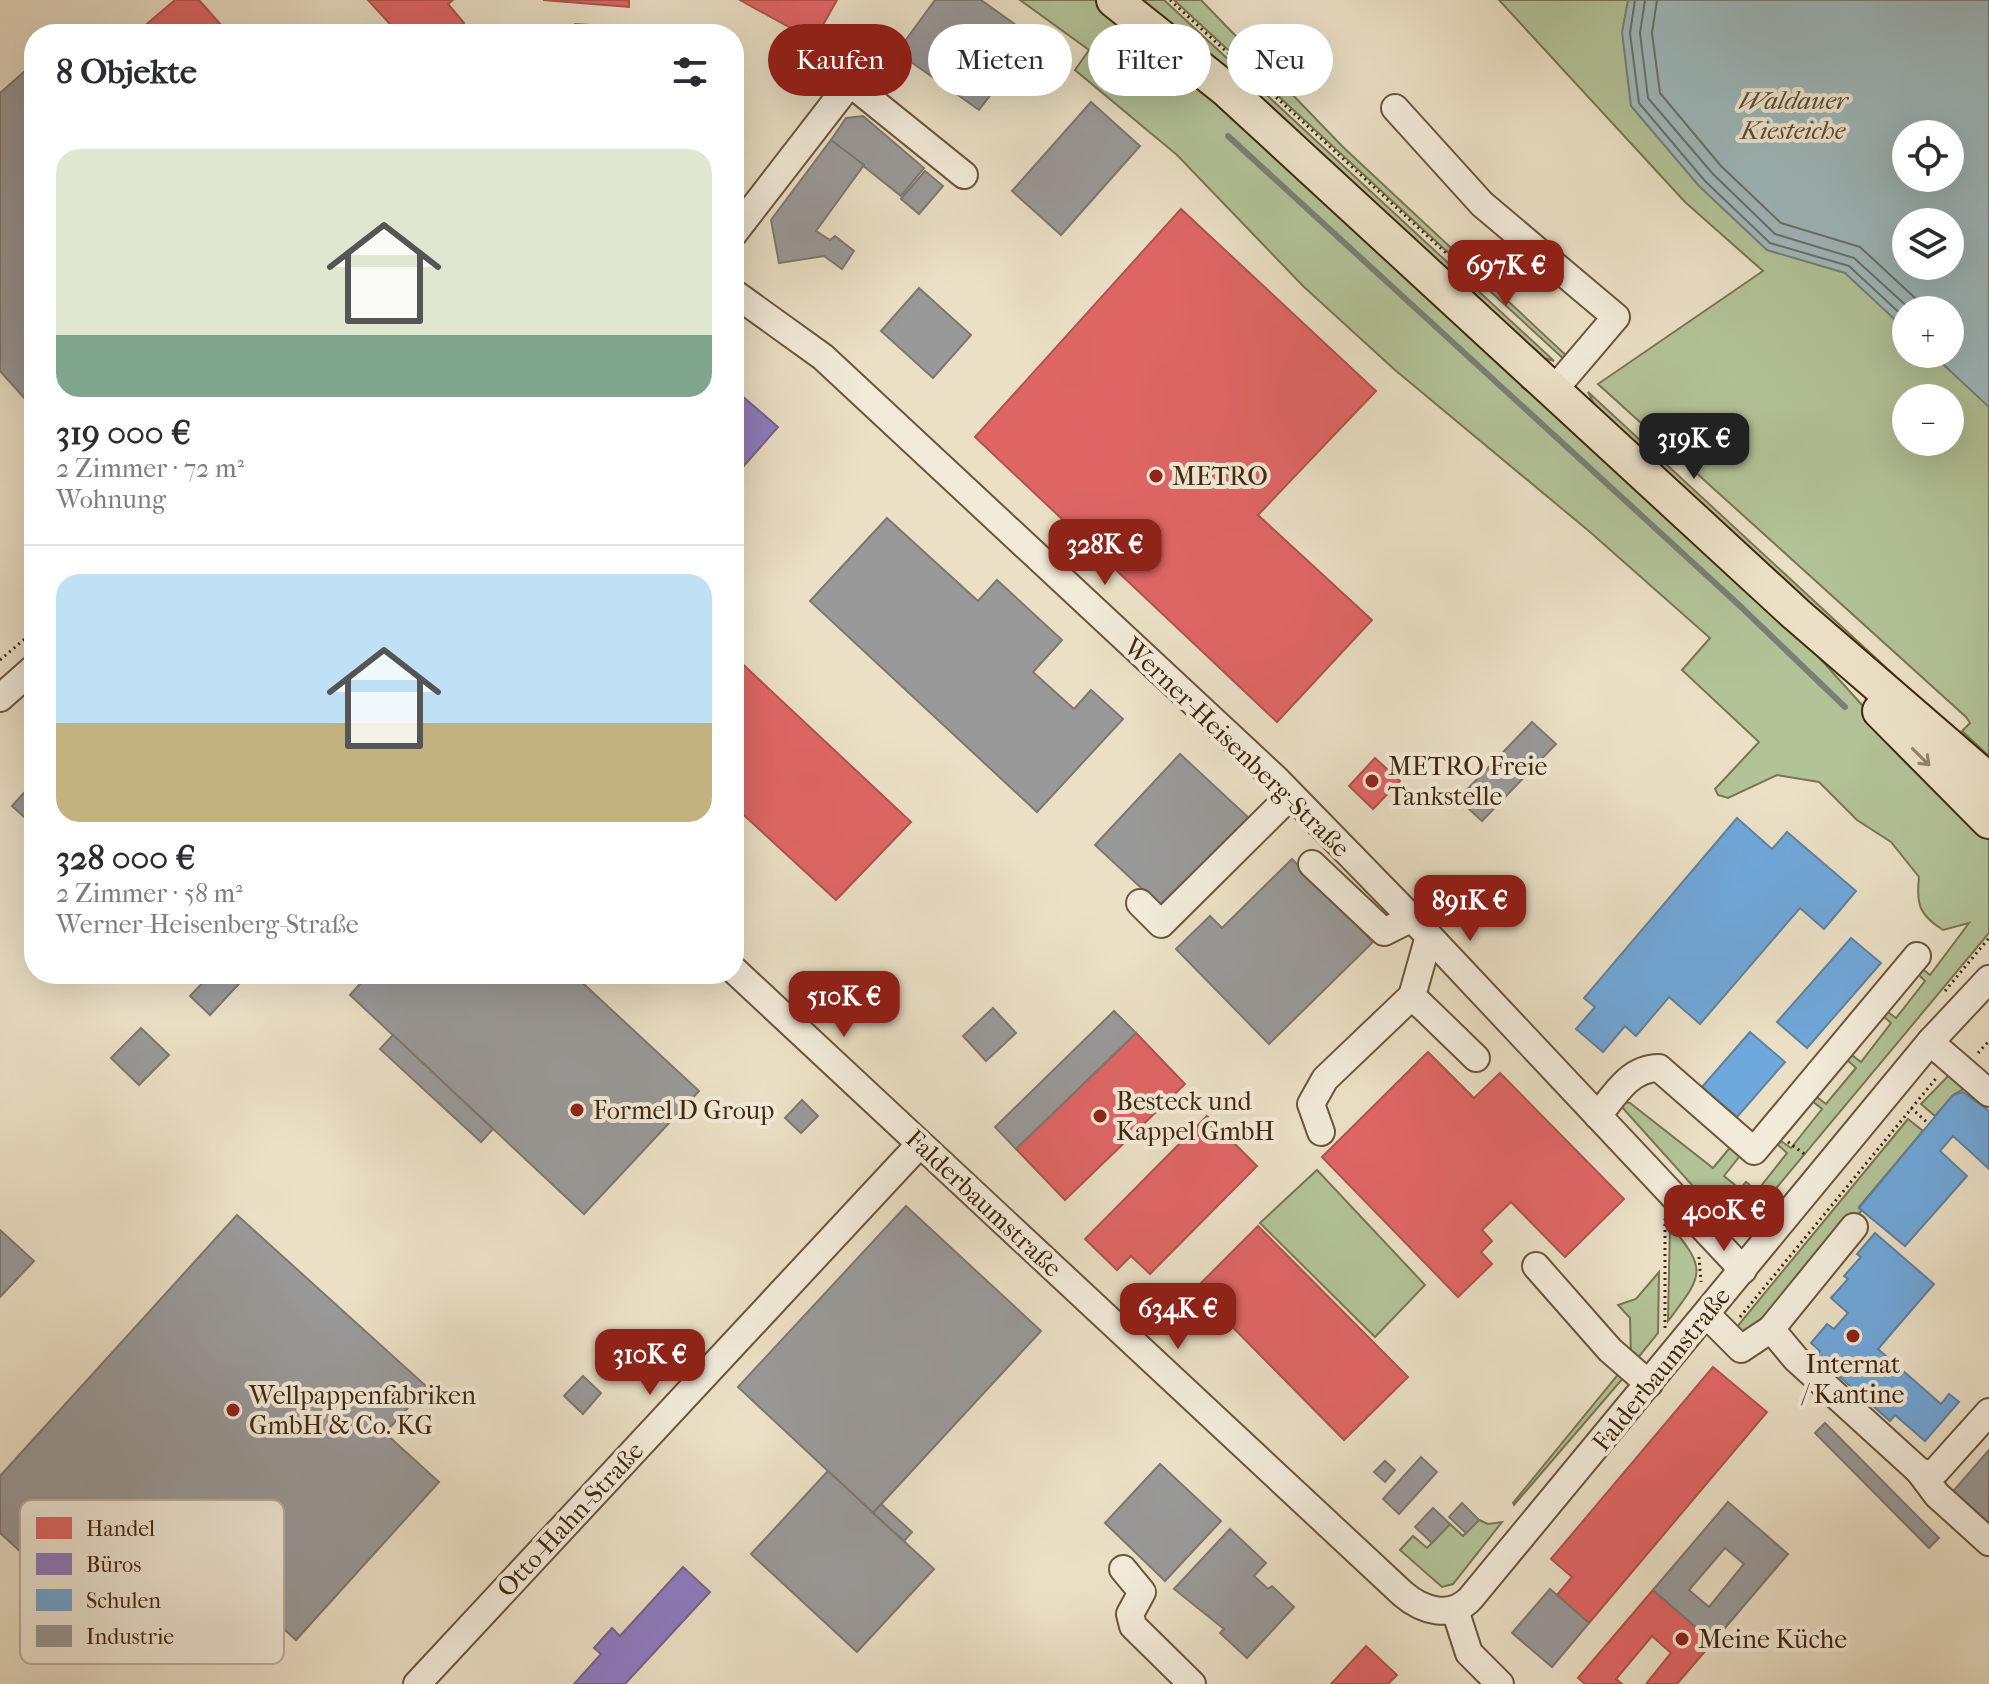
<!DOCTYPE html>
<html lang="de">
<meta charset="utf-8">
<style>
body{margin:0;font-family:"IM FELL French Canon",serif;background:#f2f2f3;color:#2b2b33;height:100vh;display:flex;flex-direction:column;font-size:30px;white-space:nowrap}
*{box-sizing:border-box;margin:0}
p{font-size:26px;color:#7c7c81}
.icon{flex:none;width:44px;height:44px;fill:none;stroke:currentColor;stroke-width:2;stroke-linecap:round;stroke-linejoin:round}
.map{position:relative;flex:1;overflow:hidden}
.side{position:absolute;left:24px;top:24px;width:720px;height:960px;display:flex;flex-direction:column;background:#fff;border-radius:32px;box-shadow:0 8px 32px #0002}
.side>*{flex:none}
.top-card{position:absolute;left:768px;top:24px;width:760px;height:72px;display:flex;gap:16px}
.controls{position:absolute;left:1892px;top:120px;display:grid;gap:16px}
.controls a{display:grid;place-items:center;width:72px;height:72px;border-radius:50%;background:#fff;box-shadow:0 8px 32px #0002;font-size:40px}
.price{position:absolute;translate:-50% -68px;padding:0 18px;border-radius:16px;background:#8f2418;color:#fff;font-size:26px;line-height:52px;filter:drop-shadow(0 2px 4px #0008)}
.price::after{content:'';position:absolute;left:50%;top:48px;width:24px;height:18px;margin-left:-12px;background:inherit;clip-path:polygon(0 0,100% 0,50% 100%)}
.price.current{background:#222;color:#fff}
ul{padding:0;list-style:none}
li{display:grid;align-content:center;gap:16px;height:424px;padding:0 32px}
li+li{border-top:2px solid #e1e1e2}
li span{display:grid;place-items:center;height:248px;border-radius:24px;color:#555}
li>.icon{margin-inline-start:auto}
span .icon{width:144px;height:144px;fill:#fffc;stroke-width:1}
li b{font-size:34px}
h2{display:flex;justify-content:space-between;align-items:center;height:96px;padding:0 32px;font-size:34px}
.chip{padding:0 28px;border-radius:36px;background:#fff;box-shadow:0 8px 32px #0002;font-size:28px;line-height:72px}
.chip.current{background:#8f2418;color:#fff}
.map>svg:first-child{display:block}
.green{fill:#b3c398;stroke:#7b7552;stroke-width:2;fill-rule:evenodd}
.water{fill:#9ebabf;stroke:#7a7f77;stroke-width:2;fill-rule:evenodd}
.shops{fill:#e06666;stroke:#b1534b;stroke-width:2}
.offices{fill:#8e7cc3;stroke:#78628c;stroke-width:2}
.schools{fill:#6fa8dc;stroke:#62819e;stroke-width:2}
.industry{fill:#999;stroke:#7f776f;stroke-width:2;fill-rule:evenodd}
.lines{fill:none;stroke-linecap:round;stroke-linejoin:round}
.shore{stroke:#707066;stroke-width:2}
.stream{stroke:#7a7f77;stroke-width:6}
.minor-casing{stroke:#6d553a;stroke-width:30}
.major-casing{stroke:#43270c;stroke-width:38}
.path{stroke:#43270c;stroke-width:3;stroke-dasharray:2 4;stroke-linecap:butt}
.minor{stroke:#f2ebda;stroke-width:26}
.major{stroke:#ebe0c6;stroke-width:34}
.oneway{stroke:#978469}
.poi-dot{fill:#8f2418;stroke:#f2ebda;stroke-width:3}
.labels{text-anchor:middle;stroke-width:8;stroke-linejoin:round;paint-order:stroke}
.park-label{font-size:26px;font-style:italic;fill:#5f4e2f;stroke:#f2ebda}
.poi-label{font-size:26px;fill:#43270c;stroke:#f2ebda;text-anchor:start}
.street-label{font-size:26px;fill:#43270c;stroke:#f2ebda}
.key{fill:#f2ebda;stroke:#beb09c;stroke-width:2}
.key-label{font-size:22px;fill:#43270c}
</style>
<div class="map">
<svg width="1989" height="1684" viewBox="0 0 1989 1684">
<rect width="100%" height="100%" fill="#ebe0c6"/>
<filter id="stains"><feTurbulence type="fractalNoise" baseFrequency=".0025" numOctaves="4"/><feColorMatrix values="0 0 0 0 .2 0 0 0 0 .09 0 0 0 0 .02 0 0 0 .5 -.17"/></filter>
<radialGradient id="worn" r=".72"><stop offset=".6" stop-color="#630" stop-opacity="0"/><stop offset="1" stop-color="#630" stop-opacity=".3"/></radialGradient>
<g class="green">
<path d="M1020,0H1095L1169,57L1526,381L1522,387L1562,417L1787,622L1900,747L1989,836V933L1748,1222L1738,1227L1726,1223L1621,1106L1623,1102L1630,1103L1713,1168L1733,1144L1743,1152L1724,1176L1740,1189L1746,1182L1757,1191L1787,1153L1778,1145L1781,1141L1791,1148L1822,1109L1811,1100L1814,1095L1826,1104L1856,1068L1845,1058L1849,1053L1861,1062L1891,1023L1881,1014L1885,1010L1896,1018L1925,981L1915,971L1919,966L1930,975L1969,923L1943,930C1919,915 1916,904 1919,877L1891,842L1857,820L1819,782L1777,775L1728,798L1718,795L1715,789L1759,742L1682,670L1710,638L1590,532L1395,370L1303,286L1177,155L1075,70L1089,50Z"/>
<polygon points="1132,0 1164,0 1554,361 1541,357"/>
<polygon points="1174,0 1201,0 1343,147 1571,360 1567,362"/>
<path d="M1499,0H1989V756L1962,731L1970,723L1966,717L1598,384L1763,271L1685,202ZM1906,134H1950V178H1906ZM1906,222H1950V266H1906ZM1906,310H1950V354H1906ZM1906,398H1950V442H1906Z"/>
<polygon points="575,24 605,26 611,34 566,34"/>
<polygon points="1588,392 1972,747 1967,753 1601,418"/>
<polygon points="1949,1075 1967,1087 1953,1095 1935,1116 1921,1104"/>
<polygon points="1908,1119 1923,1131 1859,1207 1862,1210 1768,1323 1747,1332 1738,1331 1736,1328"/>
<polygon points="1317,1170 1425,1285 1375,1337 1260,1223"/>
<path d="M1670,1225C1709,1271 1702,1276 1668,1321Z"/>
<polygon points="1659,1272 1658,1333 1637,1359 1631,1357 1630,1318 1618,1305 1636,1299"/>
<polygon points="1620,1372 1624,1377 1514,1505 1513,1503"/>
<polygon points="1479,1520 1488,1524 1502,1522 1453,1584 1442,1587 1400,1550 1413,1536 1427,1548 1450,1524 1463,1536"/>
</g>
<path class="water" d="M1628,0H1989V407L1932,354H1950V310H1906V330L1845,273L1767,250L1699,186L1631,106L1622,32ZM1906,134H1950V178H1906ZM1906,222H1950V266H1906Z"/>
<g class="shops">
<polygon points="175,0 199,0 229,34 135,34"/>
<polygon points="368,0 453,0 448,4 464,23 451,34 399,34"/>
<polygon points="543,0 629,0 629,7"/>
<polygon points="740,0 837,0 814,41"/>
<polygon points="1181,209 1376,391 1258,515 1372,620 1277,722 975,437"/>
<polygon points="734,656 911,822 836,900 734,806"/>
<polygon points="1375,758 1400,781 1373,809 1349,786"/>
<polygon points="1136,1033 1185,1084 1065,1200 1016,1149"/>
<polygon points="1428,1052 1474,1098 1500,1073 1624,1199 1565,1257 1511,1202 1482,1230 1492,1241 1481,1252 1492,1264 1458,1297 1322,1157"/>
<polygon points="1207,1116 1257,1166 1150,1274 1131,1256 1117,1270 1085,1239"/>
<polygon points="1258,1226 1408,1377 1344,1440 1195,1289"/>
<polygon points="1713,1367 1767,1412 1589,1623 1557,1595 1572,1577 1551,1559"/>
<polygon points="1653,1590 1713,1642 1677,1684 1646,1684 1671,1653 1652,1636 1616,1679 1622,1684 1585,1684 1578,1678"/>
<polygon points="1366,1646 1397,1675 1388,1684 1331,1684"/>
</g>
<g class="offices">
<polygon points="734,389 778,427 734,477"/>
<polygon points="683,1567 710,1592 625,1684 574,1684 601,1654 594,1648 612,1628 620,1636"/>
</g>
<g class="schools">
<polygon points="1737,818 1772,849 1787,832 1856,891 1824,929 1800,908 1700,1024 1669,997 1636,1036 1625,1026 1603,1052 1576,1029 1595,1007 1584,998"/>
<polygon points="1851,938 1881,963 1807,1048 1777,1022"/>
<polygon points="1750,1032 1785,1062 1737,1117 1702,1087"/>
<polygon points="1963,1092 1989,1111 1989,1169 1953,1136 1940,1151 1967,1176 1905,1246 1859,1208 1953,1095"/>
<polygon points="1875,1233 1934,1284 1878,1349 1941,1404 1949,1394 1959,1402 1925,1441 1895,1415 1890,1421 1816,1356 1820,1351 1811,1343 1827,1324 1834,1329 1848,1313 1831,1298 1848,1279 1844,1276 1861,1257 1857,1254"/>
</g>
<g class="industry">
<polygon points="935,0 981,0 1034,38 979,110 897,52"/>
<polygon points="26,70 34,78 34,409 0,371 0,93"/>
<polygon points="1091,102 1140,146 1061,235 1012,191"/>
<polygon points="863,116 924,168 901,196 831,140 846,118"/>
<polygon points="831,140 864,165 816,231 830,240 835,236 854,251 842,269 824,256 779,263 771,220"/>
<polygon points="925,171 943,186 919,214 901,199"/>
<polygon points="919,288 971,335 933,378 881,331"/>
<polygon points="887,518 978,601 997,580 1062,640 1033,672 1074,709 1091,690 1123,719 1037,812 810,601"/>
<polygon points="1532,722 1556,744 1482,821 1458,799"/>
<polygon points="1180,754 1250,819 1165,910 1095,845"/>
<polygon points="34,782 34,826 12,806"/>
<polygon points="1292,859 1373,942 1269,1044 1176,949 1210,916 1222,928"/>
<polygon points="211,974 248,974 210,1015 190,996"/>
<polygon points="369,974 573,974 699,1091 584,1214 350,995"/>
<polygon points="993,1008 1016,1033 986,1061 963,1036"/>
<polygon points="1114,1011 1136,1033 1016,1149 995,1127"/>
<polygon points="141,1028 169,1055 139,1085 111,1058"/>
<polygon points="393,1035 493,1129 481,1142 380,1049"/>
<polygon points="802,1100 818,1116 801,1133 785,1118"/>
<polygon points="906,1206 1041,1331 873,1513 738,1387"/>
<polygon points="237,1215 427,1387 385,1433 439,1482 296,1640 151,1508 70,1597 0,1533 0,1476"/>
<polygon points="0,1230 34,1261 0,1297"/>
<polygon points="583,1376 601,1393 583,1414 564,1396"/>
<polygon points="1825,1423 1939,1538 1929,1548 1815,1433"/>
<polygon points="1989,1450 1989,1530 1949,1496"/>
<polygon points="1421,1457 1437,1472 1399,1514 1383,1499"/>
<polygon points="1385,1461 1395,1470 1385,1482 1374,1472"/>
<polygon points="1160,1464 1221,1521 1165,1581 1105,1523"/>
<polygon points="828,1471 934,1569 857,1652 751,1554"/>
<path d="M1728,1502L1788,1554L1713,1642L1653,1590ZM1725,1548L1744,1564L1709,1607L1689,1590Z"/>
<polygon points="1462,1503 1479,1520 1466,1533 1449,1517"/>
<polygon points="881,1504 912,1532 904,1541 873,1513"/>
<polygon points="1433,1508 1450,1524 1432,1543 1415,1527"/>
<polygon points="1230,1529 1266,1563 1254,1576 1268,1589 1272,1586 1294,1607 1247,1658 1220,1633 1224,1629 1174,1589"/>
<polygon points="1550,1589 1589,1623 1552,1667 1512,1633"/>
</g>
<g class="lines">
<g class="shore">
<polyline points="1635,0 1630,33 1639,103 1705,181 1770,243 1849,266 1906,319"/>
<polyline points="1645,0 1640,33 1648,98 1713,174 1775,234 1854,258 1911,310"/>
<polyline points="1657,0 1652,33 1660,93 1721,166 1781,223 1860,247 1928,310"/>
</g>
<polyline class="stream" points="1228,136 1739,605 1845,707"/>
<g class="minor-casing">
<g id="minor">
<polyline points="1395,108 1482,204 1616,317 1553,391"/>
<polyline points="734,233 850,83 964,175"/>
<polyline points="734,293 823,357 1276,779 1429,936 1743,1270"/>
<polyline points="0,698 34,668"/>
<polyline points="1312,864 1384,932 1412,918"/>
<polyline points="1140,903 1161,924 1291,795"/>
<path d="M734,970L1403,1594C1423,1611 1450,1619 1470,1599L1930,1042L1989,979"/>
<polyline points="1412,996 1476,1058"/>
<polyline points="1930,1042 1989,1093"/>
<path d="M1598,1116C1615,1094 1630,1068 1659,1068L1754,1151L1917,956"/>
<polyline points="1321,1132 1311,1104 1325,1079 1412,996 1429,936"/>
<polyline points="1536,1266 1610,1350 1649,1384"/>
<polyline points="1706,1314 1741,1349 1771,1329 1854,1227"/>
<polyline points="1771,1329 1796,1359 1919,1471 1937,1495 1989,1542"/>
<polyline points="1919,1471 1927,1474 1936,1471 1989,1412"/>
<polyline points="1123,1569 1142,1592 1130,1614 1133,1626 1192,1684"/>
<polyline points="1455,1610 1469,1653 1500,1684"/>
<polyline points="417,1684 920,1144"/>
</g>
</g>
<g class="major-casing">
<g id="major">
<polyline points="1114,0 1227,90 1796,614 1989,781"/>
<polyline points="1880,711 1989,821"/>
</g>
</g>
<g class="path">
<polyline points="1170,0 1459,265"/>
<polyline points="0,660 34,631"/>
<polyline points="1945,991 1989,938"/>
<polyline points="1978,1053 1989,1041"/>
<polyline points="1911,1108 1929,1124"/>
<polyline points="1788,1142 1807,1156"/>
<polyline points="1699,1257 1701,1282"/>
<polyline points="1740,1317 1938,1076"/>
<polyline points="1665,1328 1665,1219"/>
</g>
<use href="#minor" class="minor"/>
<use href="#major" class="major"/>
</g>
<defs><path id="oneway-shaft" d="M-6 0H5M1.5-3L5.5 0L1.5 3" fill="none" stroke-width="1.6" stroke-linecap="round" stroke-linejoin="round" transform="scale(2)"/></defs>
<use class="oneway" href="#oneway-shaft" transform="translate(1921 757) rotate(45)"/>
<g class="poi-dot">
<circle cx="1156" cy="476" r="8"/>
<circle cx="1372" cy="781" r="8"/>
<circle cx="577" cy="1110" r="8"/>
<circle cx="1100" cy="1116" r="8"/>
<circle cx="1853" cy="1336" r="8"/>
<circle cx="233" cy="1410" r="8"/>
<circle cx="1682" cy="1639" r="8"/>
</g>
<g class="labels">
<g class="park-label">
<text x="1793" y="109">Waldauer<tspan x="1793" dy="30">Kiesteiche</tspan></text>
</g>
<g class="poi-label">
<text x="1172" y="485">METRO</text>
<text x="1388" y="775">METRO Freie<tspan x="1388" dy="30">Tankstelle</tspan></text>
<text x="1116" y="1110">Besteck und<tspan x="1116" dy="30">Kappel GmbH</tspan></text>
<text x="593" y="1119">Formel D Group</text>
<text x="1853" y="1373" text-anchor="middle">Internat<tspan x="1853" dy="30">/ Kantine</tspan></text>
<text x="249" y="1404">Wellpappenfabriken<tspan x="249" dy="30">GmbH &amp; Co. KG</tspan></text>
<text x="1698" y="1648">Meine Küche</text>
</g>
<g class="street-label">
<text transform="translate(1237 747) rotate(44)" y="9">Werner-Heisenberg-Straße</text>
<text transform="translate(984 1203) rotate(43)" y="9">Falderbaumstraße</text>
<text transform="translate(1661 1369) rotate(-51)" y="9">Falderbaumstraße</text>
<text transform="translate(570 1519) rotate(-47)" y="9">Otto-Hahn-Straße</text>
</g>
</g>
<rect x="20" y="1500" width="264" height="164" rx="12" class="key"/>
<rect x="36" y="1517" width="36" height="22" fill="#e06666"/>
<rect x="36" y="1553" width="36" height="22" fill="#8e7cc3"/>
<rect x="36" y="1589" width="36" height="22" fill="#6fa8dc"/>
<rect x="36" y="1625" width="36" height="22" fill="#999"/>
<g class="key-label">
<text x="86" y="1536">Handel</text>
<text x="86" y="1572">Büros</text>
<text x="86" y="1608">Schulen</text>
<text x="86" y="1644">Industrie</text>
</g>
<rect width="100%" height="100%" filter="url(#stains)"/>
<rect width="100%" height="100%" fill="url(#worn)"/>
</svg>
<div class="controls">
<a><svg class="icon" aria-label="locate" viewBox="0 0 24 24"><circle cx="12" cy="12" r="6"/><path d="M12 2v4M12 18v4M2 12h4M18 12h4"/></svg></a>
<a><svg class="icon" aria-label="layers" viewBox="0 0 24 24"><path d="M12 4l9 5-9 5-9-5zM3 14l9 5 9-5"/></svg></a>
<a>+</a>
<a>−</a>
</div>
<b class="price" style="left:1506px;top:308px">697K €</b>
<b class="price current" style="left:1694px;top:481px">319K €</b>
<b class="price" style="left:1105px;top:587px">328K €</b>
<b class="price" style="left:1470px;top:943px">891K €</b>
<b class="price" style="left:844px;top:1039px">510K €</b>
<b class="price" style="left:1724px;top:1253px">400K €</b>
<b class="price" style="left:1178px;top:1351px">634K €</b>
<b class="price" style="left:650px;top:1397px">310K €</b>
<div class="top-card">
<a class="chip current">Kaufen</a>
<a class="chip">Mieten</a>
<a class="chip">Filter</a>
<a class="chip">Neu</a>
</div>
<section class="side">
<h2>8 Objekte<svg class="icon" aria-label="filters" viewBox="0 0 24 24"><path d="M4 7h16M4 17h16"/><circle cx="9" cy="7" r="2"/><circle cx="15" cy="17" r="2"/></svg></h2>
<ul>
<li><span style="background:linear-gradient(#dfe7d0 75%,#7fa58c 0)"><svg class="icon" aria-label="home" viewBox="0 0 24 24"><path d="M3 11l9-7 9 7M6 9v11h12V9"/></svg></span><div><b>319 000 €</b><p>2 Zimmer · 72 m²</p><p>Wohnung</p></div></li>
<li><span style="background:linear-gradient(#bfe0f5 60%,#c2b280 0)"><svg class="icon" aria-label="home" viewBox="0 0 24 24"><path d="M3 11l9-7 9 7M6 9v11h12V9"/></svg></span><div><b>328 000 €</b><p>2 Zimmer · 58 m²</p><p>Werner-Heisenberg-Straße</p></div></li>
</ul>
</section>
</div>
